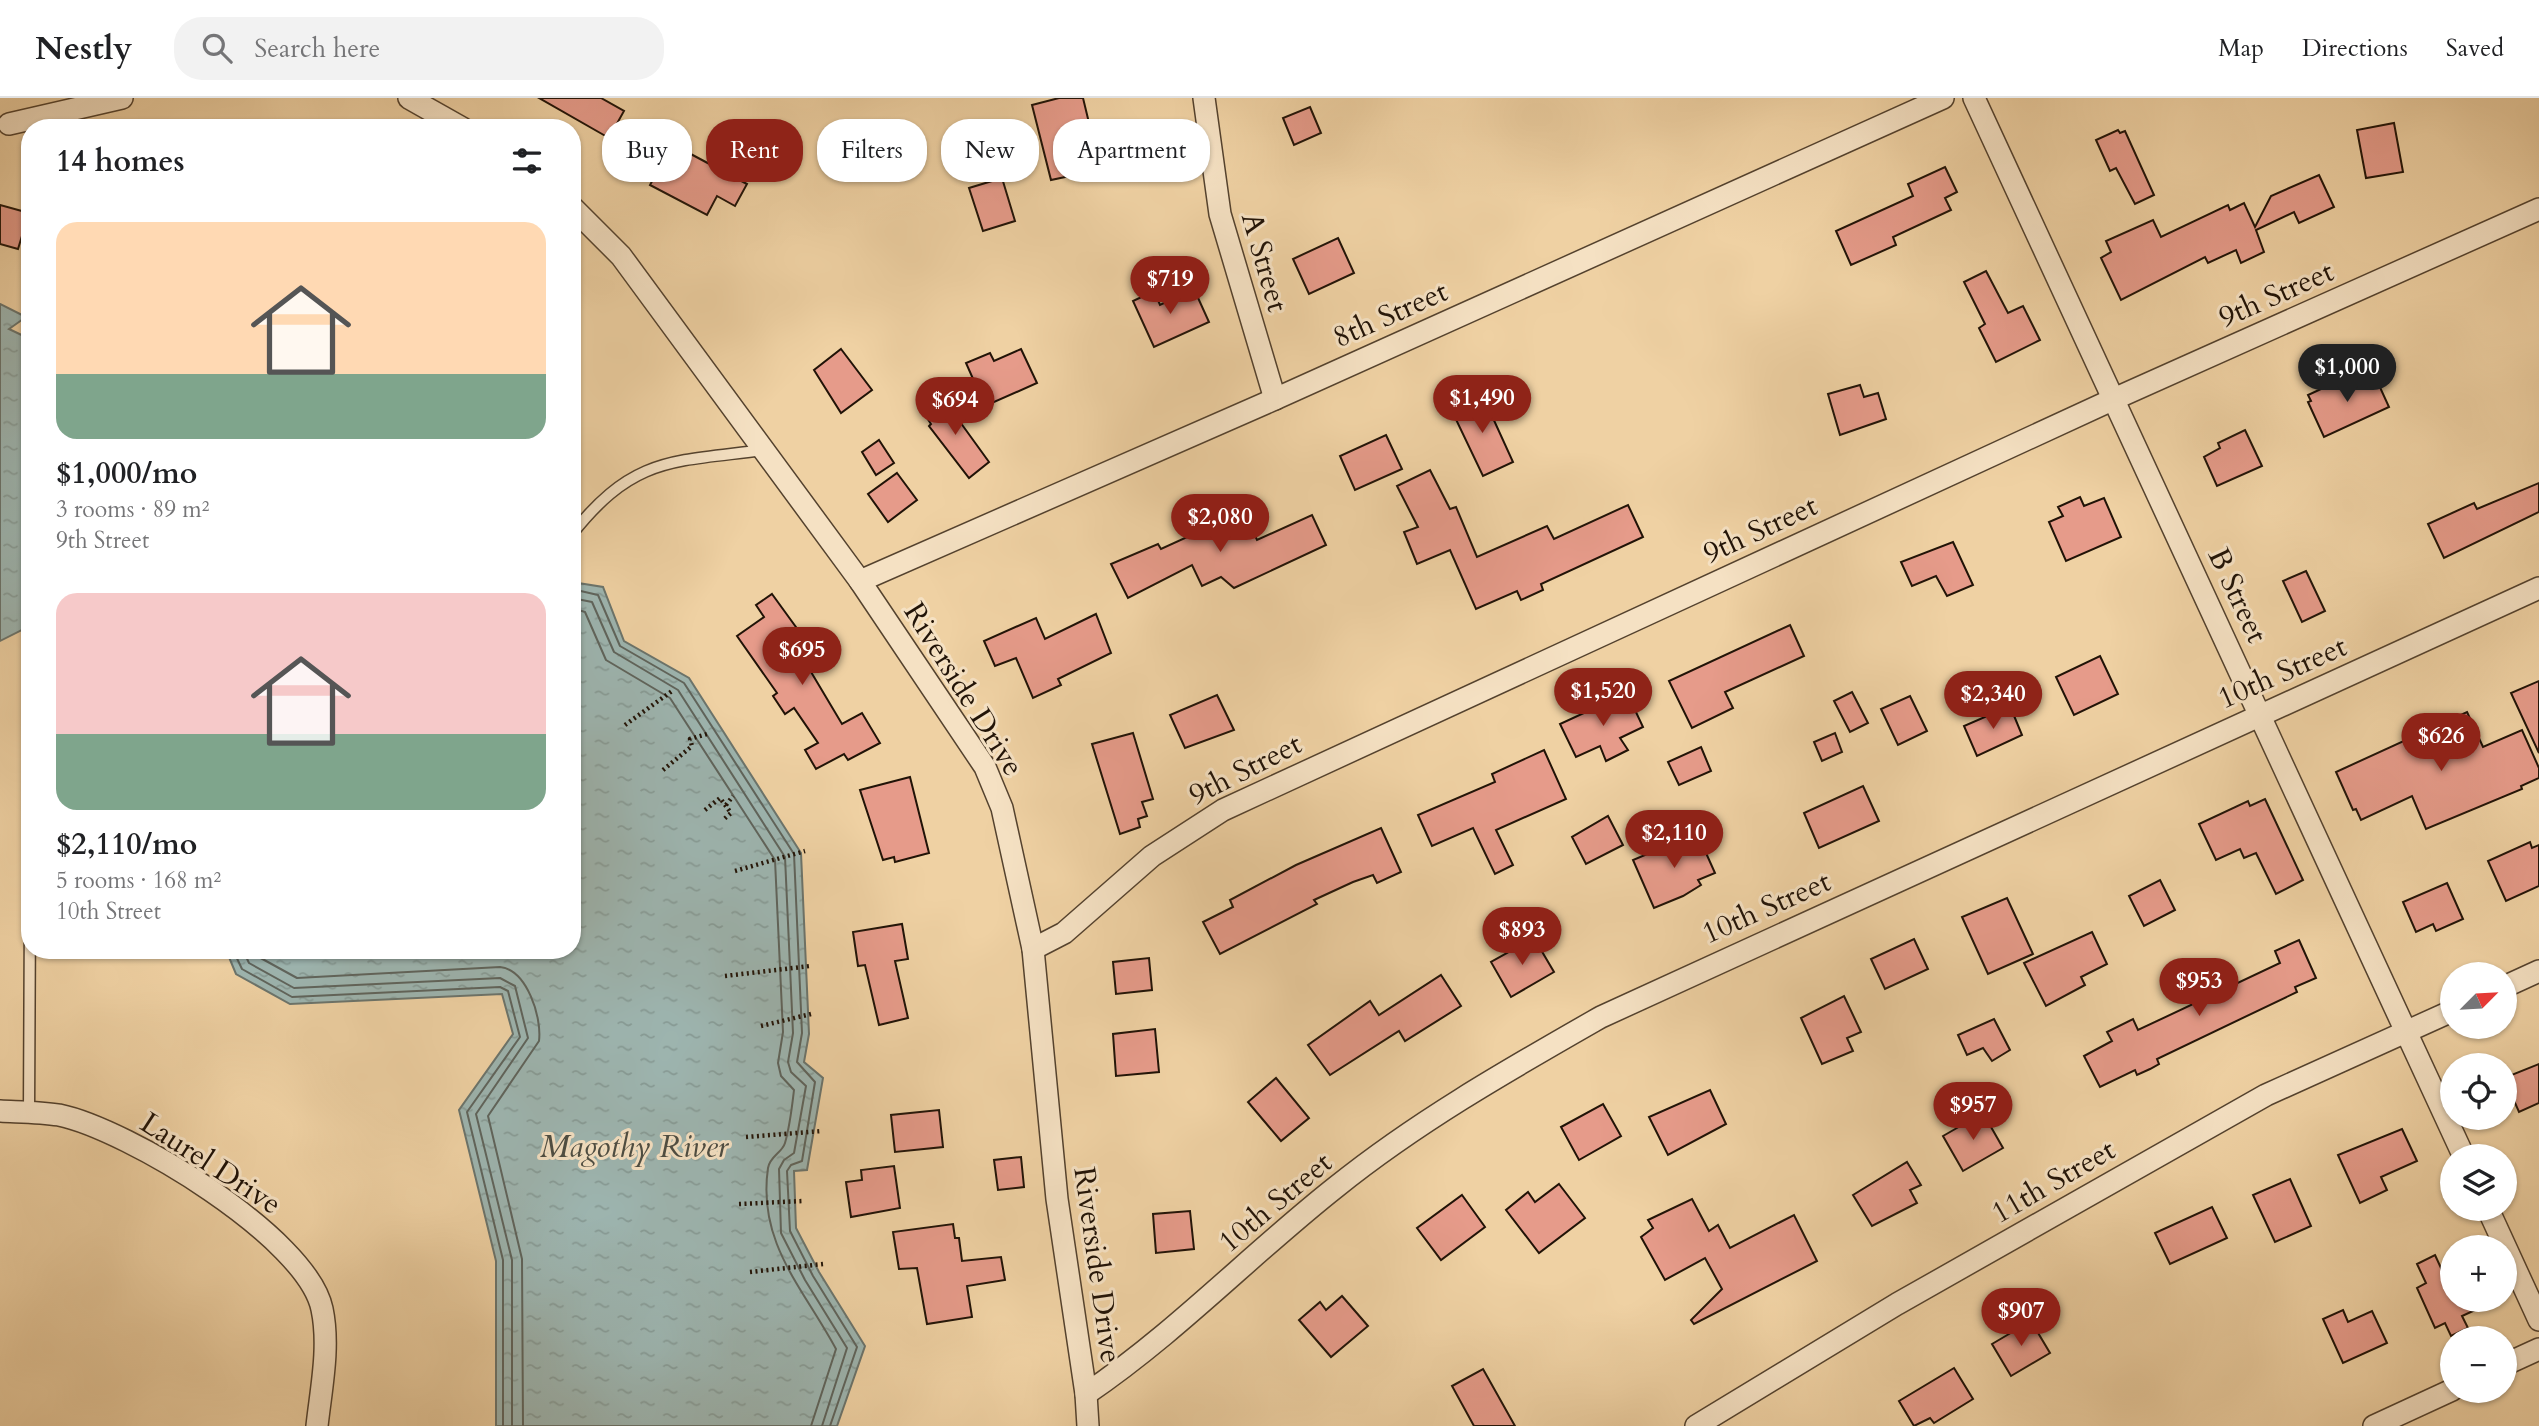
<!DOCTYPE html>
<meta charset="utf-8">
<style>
body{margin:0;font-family:Cardo,serif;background:#f2f2f2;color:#202124;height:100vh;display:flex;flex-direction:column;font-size:26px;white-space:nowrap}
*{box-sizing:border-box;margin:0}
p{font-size:23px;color:#757577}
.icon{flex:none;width:38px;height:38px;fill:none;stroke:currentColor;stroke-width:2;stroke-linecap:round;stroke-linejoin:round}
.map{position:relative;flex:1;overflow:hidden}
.sheet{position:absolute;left:21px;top:21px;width:560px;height:840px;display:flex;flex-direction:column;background:#fff;border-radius:28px;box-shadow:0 2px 5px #0004}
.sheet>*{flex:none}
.top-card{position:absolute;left:602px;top:21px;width:665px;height:63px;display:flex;gap:14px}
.needle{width:46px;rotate:66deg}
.buttons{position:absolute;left:2440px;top:864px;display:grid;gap:14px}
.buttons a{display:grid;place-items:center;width:77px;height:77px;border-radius:50%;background:#fff;box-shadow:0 2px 5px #0004;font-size:35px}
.price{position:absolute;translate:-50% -60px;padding:0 16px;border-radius:24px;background:#8f2418;color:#fff;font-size:23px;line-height:46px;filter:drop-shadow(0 2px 4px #0008)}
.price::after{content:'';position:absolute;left:50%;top:42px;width:21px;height:16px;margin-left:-10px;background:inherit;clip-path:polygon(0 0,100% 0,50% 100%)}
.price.current{background:#222;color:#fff}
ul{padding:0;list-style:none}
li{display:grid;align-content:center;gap:14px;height:371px;padding:0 35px}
li span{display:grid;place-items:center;height:217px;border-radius:21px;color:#555}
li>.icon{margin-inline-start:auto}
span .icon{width:126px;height:126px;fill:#fffc;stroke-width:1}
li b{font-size:30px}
h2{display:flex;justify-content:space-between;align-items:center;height:84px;padding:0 35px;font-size:30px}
.pill{padding:0 24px;border-radius:28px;background:#fff;box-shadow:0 2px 5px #0004;font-size:24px;line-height:63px}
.pill.current{background:#8f2418;color:#fff}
header{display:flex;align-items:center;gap:42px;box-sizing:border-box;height:98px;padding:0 35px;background:#fff;border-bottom:2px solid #e0e0e0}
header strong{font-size:33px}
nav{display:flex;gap:38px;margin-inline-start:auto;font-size:24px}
.search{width:490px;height:63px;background:#f2f2f2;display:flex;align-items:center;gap:18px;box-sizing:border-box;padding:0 24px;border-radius:28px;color:#757577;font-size:26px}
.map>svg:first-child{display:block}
.water{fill:url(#water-ripples);stroke:#6b746c;stroke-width:2}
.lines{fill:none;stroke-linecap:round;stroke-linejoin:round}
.shore{stroke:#5f645c;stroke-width:2}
.building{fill:#e69b8a;stroke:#211307;stroke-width:2}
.service-casing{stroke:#54422e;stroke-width:13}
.minor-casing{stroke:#54422e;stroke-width:24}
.path{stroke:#211307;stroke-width:4.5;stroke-dasharray:2 3.5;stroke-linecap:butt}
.service{stroke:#f5e1c3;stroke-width:10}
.minor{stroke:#f5e1c3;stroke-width:21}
.labels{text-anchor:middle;stroke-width:6;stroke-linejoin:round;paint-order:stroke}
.street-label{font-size:30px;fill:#211307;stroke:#f5e1c3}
.water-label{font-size:32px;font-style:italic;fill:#4c4c42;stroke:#f5e1c3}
</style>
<header>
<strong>Nestly</strong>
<div class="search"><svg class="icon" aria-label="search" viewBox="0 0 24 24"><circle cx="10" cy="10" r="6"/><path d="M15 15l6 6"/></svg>Search here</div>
<nav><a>Map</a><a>Directions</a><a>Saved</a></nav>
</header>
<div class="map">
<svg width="2539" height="1328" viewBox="0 0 2539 1328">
<defs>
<pattern id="water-ripples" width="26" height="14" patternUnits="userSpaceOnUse" patternTransform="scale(1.75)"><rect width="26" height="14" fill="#9db5b0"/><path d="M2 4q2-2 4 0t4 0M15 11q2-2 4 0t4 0" fill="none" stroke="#879b96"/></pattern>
</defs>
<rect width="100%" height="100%" fill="#efd1a3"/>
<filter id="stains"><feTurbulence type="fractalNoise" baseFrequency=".00286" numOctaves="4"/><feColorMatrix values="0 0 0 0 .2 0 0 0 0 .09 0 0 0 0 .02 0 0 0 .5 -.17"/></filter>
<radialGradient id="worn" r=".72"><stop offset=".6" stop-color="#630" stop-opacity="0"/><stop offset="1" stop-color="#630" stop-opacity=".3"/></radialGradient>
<g class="water">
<polygon points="0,206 26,219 9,231 30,241 30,528 0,543"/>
<polygon points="572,484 603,489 624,543 689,580 801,755 809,936 804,964 823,980 807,1072 794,1073 796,1130 819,1174 865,1248 837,1328 496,1328 496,1163 459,1012 513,936 502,896 290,906 236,876 226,852 572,852"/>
</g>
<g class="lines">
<g class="shore">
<polyline points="572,491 598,497 620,548 684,585 794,756 802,935 797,964 815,984 802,1063 791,1067 787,1073 790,1133 813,1178 857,1249 830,1328"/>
<polyline points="572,500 592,504 614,554 678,592 785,759 793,935 788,964 791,974 806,988 794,1055 784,1062 779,1071 781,1135 805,1182 847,1250 822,1328"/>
<path d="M572,510L585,514L606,562L670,600L775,762L783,934L778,965L781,978L794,992C792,1009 790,1028 785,1045C782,1055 770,1058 768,1070C757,1145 804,1191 836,1251L811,1328"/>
<polyline points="233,852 242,871 292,899 500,889 508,893 520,939 467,1014 503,1162 503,1328"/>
<polyline points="243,852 249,865 294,890 500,880 515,888 528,940 476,1016 512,1162 512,1328"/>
<path d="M254,852L257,858L297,880L500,869C527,872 542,919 539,943L488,1018L522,1161L523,1328"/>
</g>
</g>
<g class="building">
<polygon points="539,0 601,0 624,13 609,40"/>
<polygon points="1059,0 1083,0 1090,29 1074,33 1084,75 1051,82 1032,7"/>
<polygon points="1310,9 1321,35 1294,47 1283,20"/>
<polygon points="2394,25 2403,74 2366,80 2357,32"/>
<polygon points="2118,32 2120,35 2125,33 2154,97 2135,106 2116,70 2110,73 2096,42"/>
<polygon points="672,46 747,86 735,108 717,98 707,117 650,87"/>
<polygon points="1945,69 1957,94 1945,100 1951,112 1893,139 1896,147 1851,167 1836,133 1913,98 1908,86"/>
<polygon points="2319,77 2334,109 2299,125 2294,114 2256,132 2264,154 2241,165 2236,152 2208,165 2205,159 2121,202 2101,160 2111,154 2106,143 2153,122 2161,139 2228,107 2230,112 2244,105 2255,129 2271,98"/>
<polygon points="1002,80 1015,123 983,133 969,90"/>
<polygon points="0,107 29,115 18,151 0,146"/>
<polygon points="1338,140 1354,175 1309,196 1293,161"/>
<polygon points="1986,173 2008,215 2023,208 2040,242 1996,264 1979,230 1985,226 1964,184"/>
<polygon points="1194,191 1209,224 1154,249 1133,203 1154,193 1160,207"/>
<polygon points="841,251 872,292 841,315 814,272"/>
<polygon points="1021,251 1037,285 985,308 966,265 990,255 994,263"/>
<polygon points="2373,274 2389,309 2324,339 2308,304 2311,303 2308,297 2336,284 2339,290"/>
<polygon points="1860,287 1864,299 1878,295 1886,321 1840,337 1828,296"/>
<polygon points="1482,296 1513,364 1483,378 1451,311"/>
<polygon points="942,299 989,364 969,380 929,328 931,326 922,312"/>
<polygon points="2245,332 2262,368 2217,388 2204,359 2220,350 2218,345"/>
<polygon points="1386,337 1402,371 1355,392 1340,358"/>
<polygon points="879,342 894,365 876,377 862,354"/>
<polygon points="1430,372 1450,411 1456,409 1477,459 1547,428 1554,441 1628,407 1643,439 1541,486 1543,492 1521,502 1517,493 1476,511 1450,452 1417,466 1404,434 1418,429 1397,388"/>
<polygon points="897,375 917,402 888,424 868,396"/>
<polygon points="2539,385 2539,414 2444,460 2428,426 2474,405 2477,411"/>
<polygon points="2080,399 2084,408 2104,400 2121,439 2066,463 2049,424 2063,418 2058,409"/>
<polygon points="1244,413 1257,442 1312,417 1326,447 1234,490 1221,479 1202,488 1192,467 1128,500 1111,466 1158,446 1161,451"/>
<polygon points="1953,444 1973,487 1947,498 1936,478 1912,488 1901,464"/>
<polygon points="2306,473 2325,513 2302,524 2283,483"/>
<polygon points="772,496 801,536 792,542 842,626 862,615 880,645 848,662 844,656 816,671 805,652 818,645 794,610 785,616 773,598 777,595 737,538 764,519 756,507"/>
<polygon points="1096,516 1111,555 1058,581 1061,587 1033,600 1016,560 995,568 984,543 1036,520 1045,541"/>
<polygon points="1790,527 1804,558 1725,594 1733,610 1692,630 1669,583"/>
<polygon points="2100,558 2118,596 2074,617 2056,579"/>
<polygon points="2539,583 2539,655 2511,595"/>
<polygon points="1852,594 1868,625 1850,634 1834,603"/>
<polygon points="1627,595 1643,629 1620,640 1628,652 1606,663 1600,648 1576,659 1560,626"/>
<polygon points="1217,597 1234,632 1185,650 1170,617"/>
<polygon points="1910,598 1927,633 1898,647 1881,611"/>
<polygon points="2010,608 2022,637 1977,658 1964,628"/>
<polygon points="2467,614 2483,649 2522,632 2539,670 2539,680 2521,688 2522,691 2426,731 2412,698 2361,722 2356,711 2353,712 2336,674"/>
<polygon points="1133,635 1153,701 1142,704 1147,718 1138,721 1140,729 1120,736 1092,646"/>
<polygon points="1835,635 1842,654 1822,663 1814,644"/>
<polygon points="1701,649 1711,673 1679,687 1668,664"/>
<polygon points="1544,652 1566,701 1496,732 1513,767 1495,776 1473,730 1432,748 1418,717 1495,684 1492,676"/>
<polygon points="910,679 929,755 895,764 894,759 883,762 860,692"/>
<polygon points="1863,688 1879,723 1819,750 1804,715"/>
<polygon points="2265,701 2303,782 2276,796 2256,755 2244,760 2240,751 2216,762 2199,726 2248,703 2250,708"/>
<polygon points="1608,718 1623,747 1586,766 1572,739"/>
<polygon points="1381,730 1401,774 1377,785 1373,777 1353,784 1314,802 1317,806 1220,856 1203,824 1233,809 1230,802 1296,767"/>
<polygon points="1697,735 1715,775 1698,782 1701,787 1683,798 1654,810 1633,762"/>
<polygon points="2530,744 2532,750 2539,747 2539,788 2506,803 2488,763"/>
<polygon points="2160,782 2175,812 2144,828 2129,798"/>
<polygon points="2447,785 2463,821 2436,833 2433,826 2416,834 2403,804"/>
<polygon points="2007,800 2033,856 1988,876 1962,819"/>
<polygon points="902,826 908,861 895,863 908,920 879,927 865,867 858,868 853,834"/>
<polygon points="2092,834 2107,866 2081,879 2085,887 2046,908 2024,865"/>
<polygon points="1534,840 1554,874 1511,899 1491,864"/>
<polygon points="1914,841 1928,871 1885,891 1871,861"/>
<polygon points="2299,842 2316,880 2295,889 2297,894 2157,961 2159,966 2150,971 2137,977 2135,972 2100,989 2084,958 2112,943 2107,934 2133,921 2138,932 2280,865 2275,853"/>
<polygon points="1149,860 1152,892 1116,896 1113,864"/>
<polygon points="1441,877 1461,908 1405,943 1399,933 1330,977 1308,947 1370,903 1379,917"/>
<polygon points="1844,898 1861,934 1847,940 1853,953 1822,966 1801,920"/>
<polygon points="1994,921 2010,952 1992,963 1983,950 1967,957 1958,937"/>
<polygon points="1155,931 1159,974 1116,978 1113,936"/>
<polygon points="2539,966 2539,1005 2519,1014 2504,980"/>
<polygon points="1276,980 1309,1020 1281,1043 1248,1004"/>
<polygon points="1710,992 1726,1026 1668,1057 1649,1019"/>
<polygon points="1603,1006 1621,1038 1579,1062 1561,1029"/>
<polygon points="939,1012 943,1049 895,1054 891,1017"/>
<polygon points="1983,1015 2003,1050 1963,1073 1943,1038"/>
<polygon points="2402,1031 2417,1063 2381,1079 2387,1092 2360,1105 2338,1057"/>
<polygon points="1021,1059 1024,1089 998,1092 994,1062"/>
<polygon points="1907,1064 1921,1087 1910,1092 1917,1105 1872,1128 1853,1097"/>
<polygon points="894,1068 900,1110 851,1119 846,1084 862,1082 861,1072"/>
<polygon points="2290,1081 2311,1128 2275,1144 2253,1097"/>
<polygon points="1559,1086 1585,1120 1539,1155 1506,1112 1528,1094 1535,1104"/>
<polygon points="1462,1097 1485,1129 1441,1162 1417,1130"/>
<polygon points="1692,1101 1709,1133 1718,1127 1730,1150 1794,1117 1817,1163 1694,1226 1691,1222 1722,1191 1705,1160 1665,1182 1641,1139 1653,1130 1648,1122"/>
<polygon points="2212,1109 2227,1140 2170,1166 2155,1135"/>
<polygon points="1190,1113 1194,1151 1156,1155 1153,1116"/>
<polygon points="953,1126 955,1140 959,1140 962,1163 1001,1159 1005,1182 967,1188 972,1219 927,1226 917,1170 899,1171 893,1134"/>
<polygon points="2435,1157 2452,1194 2452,1202 2497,1202 2462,1218 2468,1230 2451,1238 2445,1225 2435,1230 2417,1190 2426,1185 2417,1166"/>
<polygon points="1342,1198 1368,1228 1331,1259 1299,1222 1320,1204 1326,1212"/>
<polygon points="2343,1212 2348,1224 2372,1213 2387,1245 2343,1265 2323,1221"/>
<polygon points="2031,1223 2050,1255 2011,1278 1992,1246"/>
<polygon points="1954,1270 1973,1301 1934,1325 1930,1320 1914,1328 1899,1303"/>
<polygon points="1483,1271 1515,1328 1474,1328 1452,1288"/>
</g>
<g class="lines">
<g class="service-casing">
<g id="service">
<path d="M572,436C634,358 672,364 764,352"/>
<polyline points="29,1015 30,806"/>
</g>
</g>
<g class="minor-casing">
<g id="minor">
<polyline points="409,0 462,30"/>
<polyline points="1204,0 1220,116 1275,301"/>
<polyline points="1974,0 2464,1059"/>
<polyline points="9,26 122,0"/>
<polyline points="572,109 621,158 860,483 985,669 1002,710 1033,851 1057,1101 1086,1296 1088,1328"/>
<polyline points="860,483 1275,301 1943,0"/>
<polyline points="1033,851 1064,835 1152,758 1223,712 2114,301 2539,111"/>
<polyline points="2504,889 2539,873"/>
<path d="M0,1013C19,1014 40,1014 59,1017C127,1031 307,1139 322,1211C330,1249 321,1291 317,1328"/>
<polyline points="2488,1111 2539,1222"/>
<polyline points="2504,1267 2539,1251"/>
<path d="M1086,1296C1176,1235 1251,1156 1336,1089C1418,1023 1510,971 1601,919L2539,490"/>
<polyline points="1696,1328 1897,1206 2266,997 2452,913"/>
<polyline points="2374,1328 2452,1292"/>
</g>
</g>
<g class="path">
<polyline points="625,627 672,593"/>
<polyline points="663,672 692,648 690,641 707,636"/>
<polyline points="726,707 733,698"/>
<polyline points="705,712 720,700 731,715 723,722"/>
<polyline points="735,773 805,753"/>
<polyline points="725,878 810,868"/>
<polyline points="761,928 811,916"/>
<polyline points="746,1039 822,1033"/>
<polyline points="739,1106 803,1103"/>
<polyline points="750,1174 823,1166"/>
</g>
<use href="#service" class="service"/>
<use href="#minor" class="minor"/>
</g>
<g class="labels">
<g class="street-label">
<text transform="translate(1265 164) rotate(74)" y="10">A Street</text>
<text transform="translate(2276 196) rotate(-24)" y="10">9th Street</text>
<text transform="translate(1390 216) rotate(-24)" y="10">8th Street</text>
<text transform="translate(1760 431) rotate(-25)" y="10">9th Street</text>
<text transform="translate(2238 497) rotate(65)" y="10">B Street</text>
<text transform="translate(2282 574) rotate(-24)" y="10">10th Street</text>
<text transform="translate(964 591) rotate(58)" y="10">Riverside Drive</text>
<text transform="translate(1245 671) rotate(-27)" y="10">9th Street</text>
<text transform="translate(1766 809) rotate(-24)" y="10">10th Street</text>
<text transform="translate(211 1065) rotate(33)" y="10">Laurel Drive</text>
<text transform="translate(2053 1083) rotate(-30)" y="10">11th Street</text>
<text transform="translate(1275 1104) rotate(-40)" y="10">10th Street</text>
<text transform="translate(1098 1167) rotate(82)" y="10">Riverside Drive</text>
</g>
<g class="water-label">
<text x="634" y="1059">Magothy River</text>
</g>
</g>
<rect width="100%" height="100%" filter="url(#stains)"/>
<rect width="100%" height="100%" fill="url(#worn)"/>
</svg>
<div class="buttons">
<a><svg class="needle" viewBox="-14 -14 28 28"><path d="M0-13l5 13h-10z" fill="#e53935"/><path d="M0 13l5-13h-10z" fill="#757577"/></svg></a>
<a><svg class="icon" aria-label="locate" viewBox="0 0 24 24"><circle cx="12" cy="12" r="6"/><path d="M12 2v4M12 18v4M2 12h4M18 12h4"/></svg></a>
<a><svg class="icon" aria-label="layers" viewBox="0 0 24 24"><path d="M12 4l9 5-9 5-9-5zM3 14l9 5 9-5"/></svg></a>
<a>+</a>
<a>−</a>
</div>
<b class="price" style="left:1170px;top:218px">$719</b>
<b class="price current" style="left:2347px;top:306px">$1,000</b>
<b class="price" style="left:1482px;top:337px">$1,490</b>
<b class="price" style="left:955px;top:339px">$694</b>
<b class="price" style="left:1220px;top:456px">$2,080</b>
<b class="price" style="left:802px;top:589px">$695</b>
<b class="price" style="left:1603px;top:630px">$1,520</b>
<b class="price" style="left:1993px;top:633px">$2,340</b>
<b class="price" style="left:2441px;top:675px">$626</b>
<b class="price" style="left:1674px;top:772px">$2,110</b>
<b class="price" style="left:1522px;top:869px">$893</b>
<b class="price" style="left:2199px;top:920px">$953</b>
<b class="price" style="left:1973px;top:1044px">$957</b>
<b class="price" style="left:2021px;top:1250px">$907</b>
<div class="top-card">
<a class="pill">Buy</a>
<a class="pill current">Rent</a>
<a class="pill">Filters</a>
<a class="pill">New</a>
<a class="pill">Apartment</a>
</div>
<section class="sheet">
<h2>14 homes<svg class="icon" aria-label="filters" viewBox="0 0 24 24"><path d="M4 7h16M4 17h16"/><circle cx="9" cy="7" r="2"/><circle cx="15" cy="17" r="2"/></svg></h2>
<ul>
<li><span style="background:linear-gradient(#ffd9b3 70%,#7fa58c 0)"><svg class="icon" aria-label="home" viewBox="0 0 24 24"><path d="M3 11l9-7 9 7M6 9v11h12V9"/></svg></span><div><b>$1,000/mo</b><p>3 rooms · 89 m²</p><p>9th Street</p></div></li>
<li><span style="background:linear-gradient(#f6c9c9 65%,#7fa58c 0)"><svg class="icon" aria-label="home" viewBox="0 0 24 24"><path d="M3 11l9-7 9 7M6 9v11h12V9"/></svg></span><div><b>$2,110/mo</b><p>5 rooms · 168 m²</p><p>10th Street</p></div></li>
</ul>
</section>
</div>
